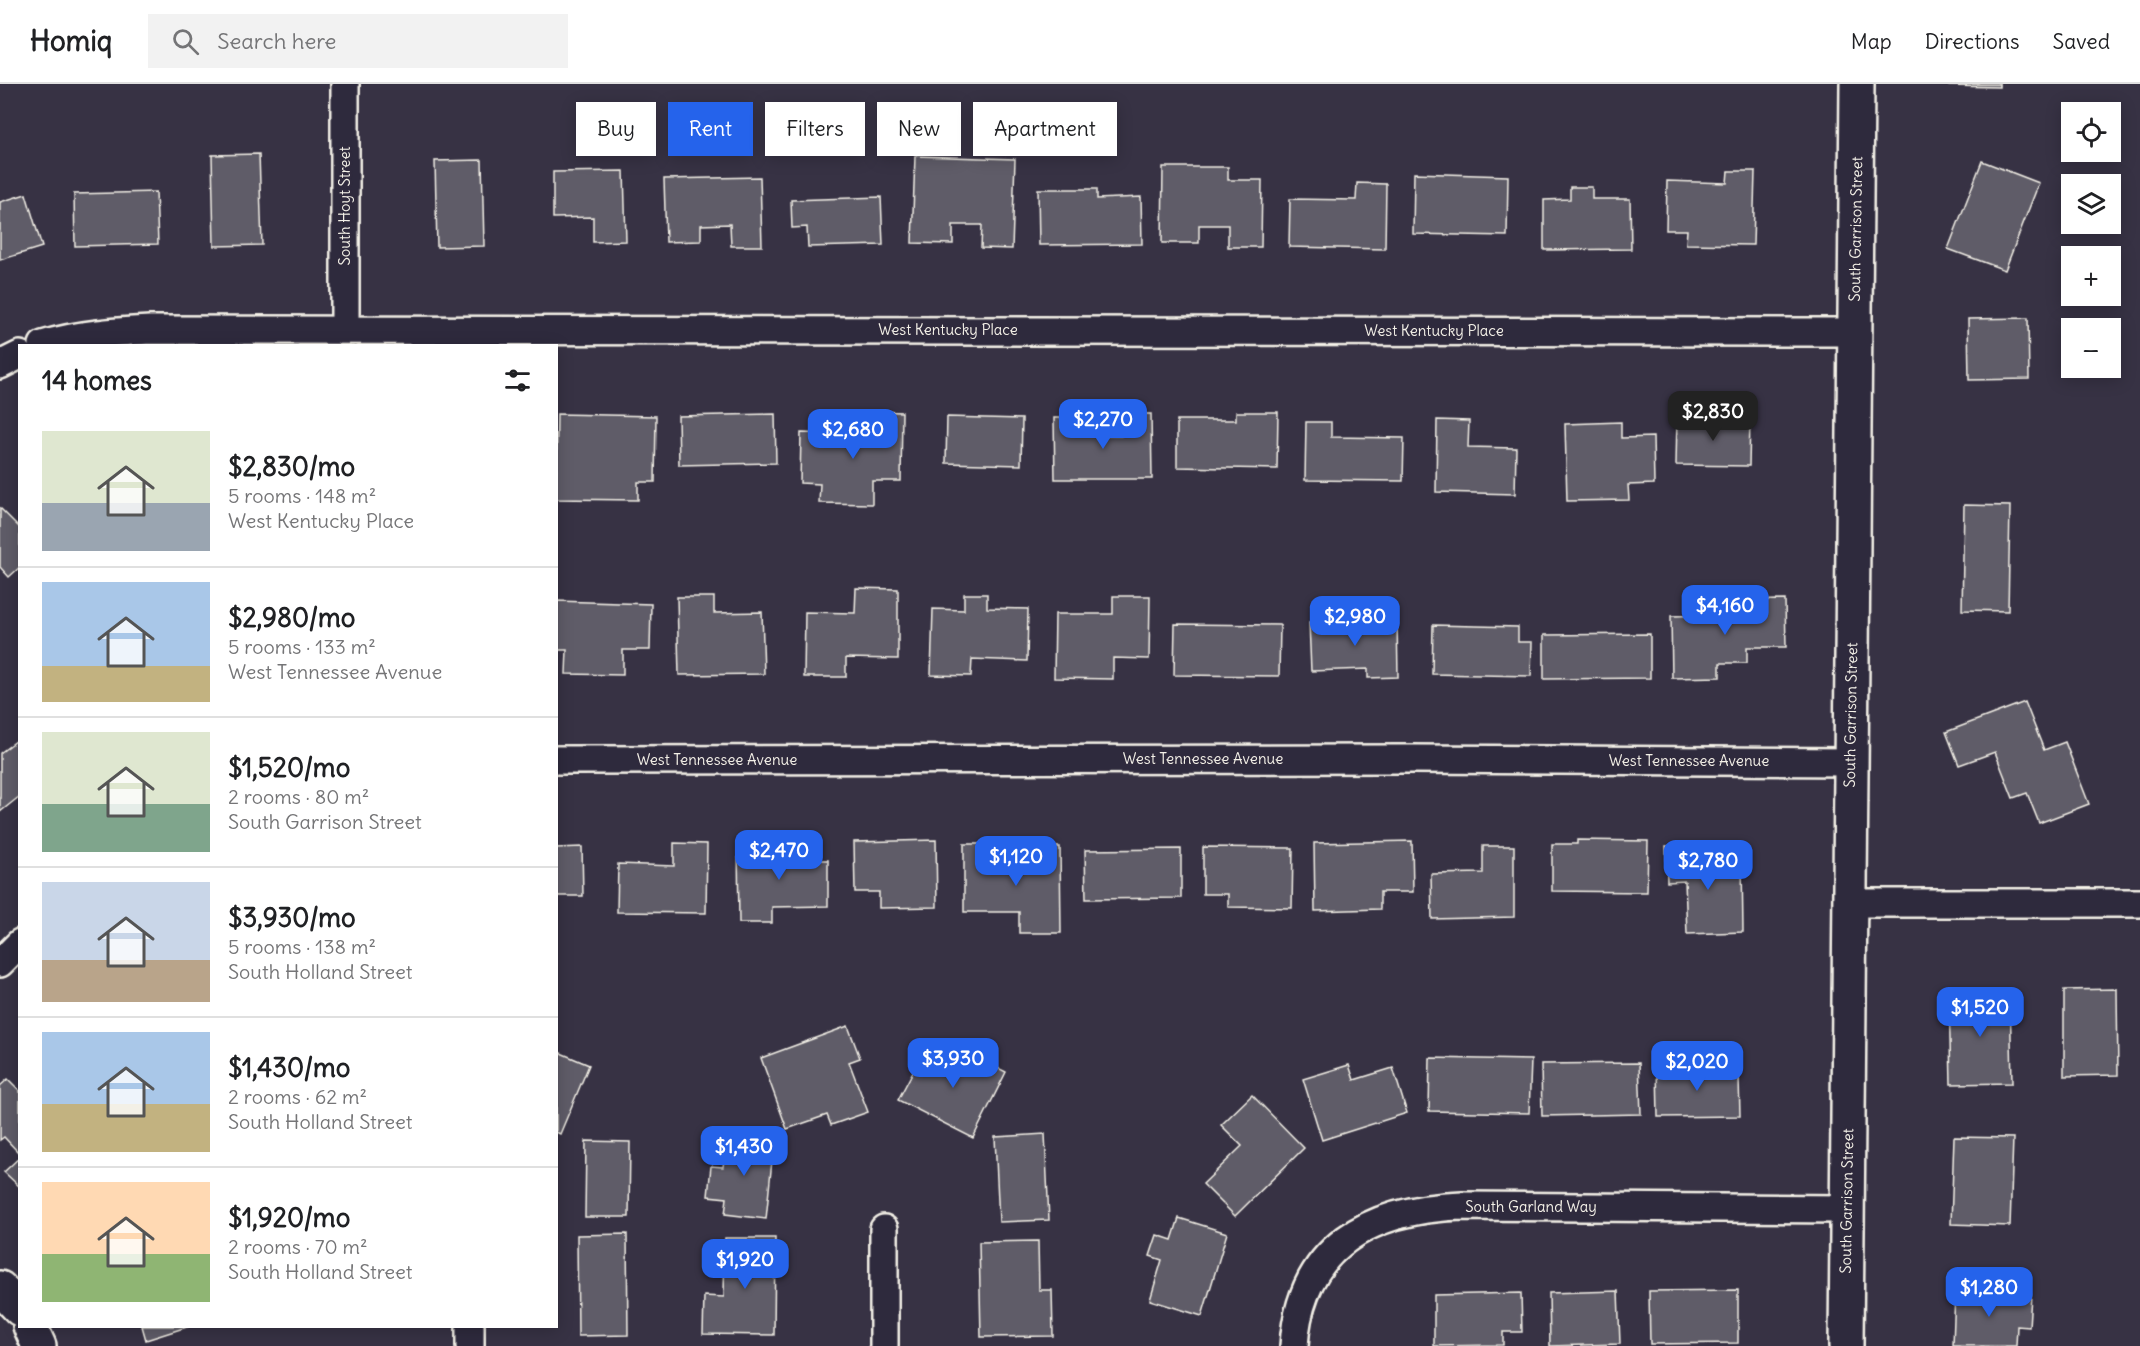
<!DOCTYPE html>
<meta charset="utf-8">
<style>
body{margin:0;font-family:Delius,sans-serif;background:#f2f2f2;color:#202124;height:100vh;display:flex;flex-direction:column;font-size:22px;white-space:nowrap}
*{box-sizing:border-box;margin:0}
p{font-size:20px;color:#757577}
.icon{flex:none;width:33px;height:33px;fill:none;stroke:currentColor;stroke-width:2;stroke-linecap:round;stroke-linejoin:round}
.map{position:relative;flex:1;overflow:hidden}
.drawer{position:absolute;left:18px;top:260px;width:540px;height:984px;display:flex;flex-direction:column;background:#fff;border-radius:0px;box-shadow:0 3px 15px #0003}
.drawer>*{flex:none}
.top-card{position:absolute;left:576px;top:18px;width:570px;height:54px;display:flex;gap:12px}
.fabs{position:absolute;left:2061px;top:18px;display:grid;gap:12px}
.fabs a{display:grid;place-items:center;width:60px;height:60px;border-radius:0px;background:#fff;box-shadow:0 3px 15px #0003;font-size:30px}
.price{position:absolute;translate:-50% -51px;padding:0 14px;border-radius:12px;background:#2563eb;color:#fff;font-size:20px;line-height:39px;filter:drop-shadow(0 2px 3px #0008)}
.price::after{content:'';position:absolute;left:50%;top:36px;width:18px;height:14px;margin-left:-9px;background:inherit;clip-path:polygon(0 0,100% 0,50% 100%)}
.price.current{background:#222;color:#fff}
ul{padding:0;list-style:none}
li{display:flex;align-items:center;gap:18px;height:150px;padding:0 24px}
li+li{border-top:2px solid #e0e0e0}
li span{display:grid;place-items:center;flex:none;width:168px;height:120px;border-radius:0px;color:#555}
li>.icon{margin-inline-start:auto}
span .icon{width:72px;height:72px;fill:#fffc;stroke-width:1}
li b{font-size:26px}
h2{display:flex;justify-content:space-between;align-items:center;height:72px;padding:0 24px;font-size:26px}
.tag{padding:0 21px;border-radius:0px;background:#fff;box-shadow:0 3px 15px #0003;font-size:21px;line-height:54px}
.tag.current{background:#2563eb;color:#fff}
header{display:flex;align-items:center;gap:36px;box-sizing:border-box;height:84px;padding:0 30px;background:#fff;border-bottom:2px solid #e0e0e0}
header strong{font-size:28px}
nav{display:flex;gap:33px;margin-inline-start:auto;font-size:21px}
.search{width:420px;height:54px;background:#f2f2f2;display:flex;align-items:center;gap:15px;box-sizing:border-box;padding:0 21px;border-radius:0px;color:#757577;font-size:22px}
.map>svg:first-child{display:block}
.building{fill:#5f5c67;stroke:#f4f1e8;stroke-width:1.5}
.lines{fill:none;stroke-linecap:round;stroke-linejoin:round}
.minor-casing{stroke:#f4f1e8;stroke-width:32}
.tertiary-casing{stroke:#f4f1e8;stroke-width:38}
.secondary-casing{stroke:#f4f1e8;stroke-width:38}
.minor{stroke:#2f2a3d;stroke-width:27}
.tertiary{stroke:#2f2a3d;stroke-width:33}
.secondary{stroke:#2f2a3d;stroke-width:33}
.labels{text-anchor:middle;stroke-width:4.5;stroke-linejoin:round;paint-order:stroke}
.street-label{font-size:15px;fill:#f4f1e8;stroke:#2f2a3d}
</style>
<header>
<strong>Homiq</strong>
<div class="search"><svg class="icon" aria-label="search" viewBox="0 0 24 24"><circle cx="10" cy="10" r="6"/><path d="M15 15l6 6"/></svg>Search here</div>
<nav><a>Map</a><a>Directions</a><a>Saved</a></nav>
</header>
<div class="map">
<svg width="2140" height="1262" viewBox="0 0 2140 1262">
<rect width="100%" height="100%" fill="#373244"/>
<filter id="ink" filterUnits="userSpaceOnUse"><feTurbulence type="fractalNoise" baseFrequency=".0167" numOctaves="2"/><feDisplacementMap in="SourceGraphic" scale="12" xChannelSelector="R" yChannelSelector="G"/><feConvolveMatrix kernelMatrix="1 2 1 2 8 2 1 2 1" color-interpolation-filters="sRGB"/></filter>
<g filter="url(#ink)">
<g class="building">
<polygon points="1949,0 1999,0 1999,3 1949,2"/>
<polygon points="259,70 262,161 214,162 212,71"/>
<polygon points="915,72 1015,75 1012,165 981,164 982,141 953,141 953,160 912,159"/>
<polygon points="482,76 484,162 437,163 435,77"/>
<polygon points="1982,77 2039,99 2005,186 1948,165"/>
<polygon points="1163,83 1228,83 1228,96 1262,96 1261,163 1228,163 1228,141 1199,141 1199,159 1162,159"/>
<polygon points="624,87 626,157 593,158 593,133 553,134 553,88"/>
<polygon points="1728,87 1755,87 1753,161 1686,160 1687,146 1666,146 1667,97 1727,99"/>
<polygon points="1414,89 1508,92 1507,152 1413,150"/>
<polygon points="760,93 762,162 731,162 730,140 701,141 701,157 666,158 664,95"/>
<polygon points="1357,99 1386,100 1385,165 1289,163 1290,115 1356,116"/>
<polygon points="1570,103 1592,103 1592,115 1630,115 1631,165 1544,166 1544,116 1570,115"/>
<polygon points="1038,105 1097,105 1097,115 1141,113 1142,160 1039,161"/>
<polygon points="156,108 158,160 75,162 74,110"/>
<polygon points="26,110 42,163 0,176 0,118"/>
<polygon points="881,113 883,161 808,163 807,143 792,144 791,116"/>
<polygon points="2028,234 2029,295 1969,296 1968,235"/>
<polygon points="870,327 902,328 901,397 872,397 872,420 819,419 820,400 800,399 801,349 870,351"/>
<polygon points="1236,328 1278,328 1277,385 1177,383 1177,336 1236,336"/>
<polygon points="557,330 656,332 655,398 638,398 638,416 556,415"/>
<polygon points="775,330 776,379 679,381 678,332"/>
<polygon points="1121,330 1151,330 1152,395 1055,395 1054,334 1092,334 1092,352 1121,352"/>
<polygon points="947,333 1022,335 1021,381 946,379"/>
<polygon points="1677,333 1750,334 1749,382 1676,381"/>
<polygon points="1437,336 1469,337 1468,363 1516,364 1515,410 1436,408"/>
<polygon points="1306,338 1331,338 1331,353 1404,354 1403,397 1305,396"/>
<polygon points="1621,338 1621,354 1653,353 1654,400 1628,401 1629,416 1567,417 1565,340"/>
<polygon points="1964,421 2010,422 2008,527 1962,526"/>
<polygon points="0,424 20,444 20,483 9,493 0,483"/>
<polygon points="856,504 898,505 898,575 846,574 846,593 804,593 805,528 855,529"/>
<polygon points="964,510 987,510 987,524 1028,525 1027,577 972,575 971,592 931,591 933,525 964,526"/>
<polygon points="1113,512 1150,512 1149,575 1113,574 1113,595 1054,594 1055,530 1113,530"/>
<polygon points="677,513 714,513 714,529 762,528 764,590 679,591"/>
<polygon points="1785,516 1786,563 1747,563 1747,579 1720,579 1720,593 1672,594 1671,532 1722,531 1722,517"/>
<polygon points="556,517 651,520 650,566 623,566 623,591 566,590 567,566 556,566"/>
<polygon points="1397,536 1398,593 1368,594 1368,585 1311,587 1309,538"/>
<polygon points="1175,540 1280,541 1279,592 1174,591"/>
<polygon points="1433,541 1518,543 1518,558 1532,558 1531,592 1432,590"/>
<polygon points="1650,550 1650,594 1544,595 1544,551"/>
<polygon points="2025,618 2044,666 2065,658 2089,720 2039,739 2027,709 2013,714 1995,668 1959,681 1946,648"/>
<polygon points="20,654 20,712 0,728 0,669"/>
<polygon points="936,756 937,823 879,824 879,808 855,808 854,758"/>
<polygon points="1577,756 1648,757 1647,808 1552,807 1552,760 1577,760"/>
<polygon points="1412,757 1413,808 1380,808 1380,825 1315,827 1314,759"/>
<polygon points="674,759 707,760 706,829 617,828 618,780 674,782"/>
<polygon points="964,760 993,760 993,783 1023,783 1023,763 1060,763 1061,849 1019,849 1019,828 964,828"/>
<polygon points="806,762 806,776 828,776 828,822 772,823 772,839 739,839 738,763"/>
<polygon points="1483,762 1514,762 1514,833 1432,835 1431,790 1483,789"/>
<polygon points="1666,762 1701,762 1702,779 1742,778 1743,848 1687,850 1685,797 1667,798"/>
<polygon points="582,763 583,812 556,812 556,764"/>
<polygon points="1203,763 1293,764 1292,824 1228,823 1228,810 1203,810"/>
<polygon points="1181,765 1181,814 1086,815 1085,766"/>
<polygon points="2117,905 2118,991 2064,992 2064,906"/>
<polygon points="2010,909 2012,999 1951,1000 1949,910"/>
<polygon points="848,942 860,974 849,978 868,1028 831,1041 827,1031 787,1045 761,974"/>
<polygon points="927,961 954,975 959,964 1006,988 973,1054 898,1016"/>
<polygon points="556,967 589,981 560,1050 556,1048"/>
<polygon points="1430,974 1531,976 1529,1029 1429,1027"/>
<polygon points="1639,979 1641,1030 1542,1032 1541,980"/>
<polygon points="1349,981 1354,996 1393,984 1407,1029 1322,1056 1303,995"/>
<polygon points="1721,981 1721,994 1739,994 1740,1032 1658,1033 1657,982"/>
<polygon points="8,995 20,1007 20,1070 4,1053 0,1056 0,1002"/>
<polygon points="1252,1011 1304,1064 1235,1132 1203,1100 1242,1062 1221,1041"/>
<polygon points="1045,1050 1049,1136 999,1138 995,1053"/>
<polygon points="727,1052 774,1057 766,1135 725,1130 727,1114 708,1112 711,1082 723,1083"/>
<polygon points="1954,1053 2013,1054 2010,1142 1951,1140"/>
<polygon points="586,1057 630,1058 629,1133 585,1133"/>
<polygon points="20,1073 20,1103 4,1088"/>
<polygon points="1179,1134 1227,1149 1202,1232 1150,1216 1162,1176 1150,1172 1157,1151 1172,1156"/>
<polygon points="627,1150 628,1251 578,1252 577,1151"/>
<polygon points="725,1154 775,1154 774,1251 703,1250 704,1212 724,1213"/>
<polygon points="1038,1157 1039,1206 1052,1206 1053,1252 981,1253 979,1158"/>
<polygon points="1738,1206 1738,1259 1650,1260 1649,1207"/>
<polygon points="1618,1207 1620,1260 1550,1262 1549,1209"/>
<polygon points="1955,1207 2031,1211 2029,1243 2017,1242 2016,1262 1953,1262"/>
<polygon points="1521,1209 1522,1248 1503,1248 1503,1261 1434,1262 1434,1211"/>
<polygon points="142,1242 190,1242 146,1256"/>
</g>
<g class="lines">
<g class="minor-casing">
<g id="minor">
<polyline points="345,0 345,245"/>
<path d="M43,261C78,250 115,248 151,246L1855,248"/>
<polyline points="0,281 20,271"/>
<polyline points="556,676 1412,675 1850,678"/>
<polyline points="1850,819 2140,819"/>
<polyline points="0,879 20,859"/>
<polyline points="470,1262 470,1242"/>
<polyline points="884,1262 884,1145"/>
<path d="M1294,1262C1300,1162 1370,1125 1462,1122L1847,1125"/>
</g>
</g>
<g class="tertiary-casing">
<g id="tertiary">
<polyline points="0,1204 20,1225"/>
<polyline points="30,1242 39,1262"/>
</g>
</g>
<g class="secondary-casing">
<polyline id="secondary" points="1846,1262 1857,0"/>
</g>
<use href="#minor" class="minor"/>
<use href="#tertiary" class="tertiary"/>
<use href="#secondary" class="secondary"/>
</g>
</g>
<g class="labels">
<g class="street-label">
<text transform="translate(345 122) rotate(-90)" y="5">South Hoyt Street</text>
<text transform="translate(1856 145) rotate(-89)" y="5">South Garrison Street</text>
<text x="948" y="251">West Kentucky Place</text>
<text x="1434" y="252">West Kentucky Place</text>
<text transform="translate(1851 631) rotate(-89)" y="5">South Garrison Street</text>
<text x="1203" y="680">West Tennessee Avenue</text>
<text x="717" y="681">West Tennessee Avenue</text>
<text x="1689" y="682">West Tennessee Avenue</text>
<text transform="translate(1847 1117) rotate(-89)" y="5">South Garrison Street</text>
<text x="1531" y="1128">South Garland Way</text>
</g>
</g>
</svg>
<div class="fabs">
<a><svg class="icon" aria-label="locate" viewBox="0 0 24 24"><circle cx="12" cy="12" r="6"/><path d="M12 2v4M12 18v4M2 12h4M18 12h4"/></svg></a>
<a><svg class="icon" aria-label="layers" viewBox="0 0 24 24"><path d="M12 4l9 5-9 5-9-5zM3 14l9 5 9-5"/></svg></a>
<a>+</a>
<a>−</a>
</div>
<b class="price current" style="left:1713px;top:358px">$2,830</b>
<b class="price" style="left:1103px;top:366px">$2,270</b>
<b class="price" style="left:853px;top:376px">$2,680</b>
<b class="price" style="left:1725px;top:552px">$4,160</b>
<b class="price" style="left:1355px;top:563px">$2,980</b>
<b class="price" style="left:779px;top:797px">$2,470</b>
<b class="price" style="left:1016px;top:803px">$1,120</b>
<b class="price" style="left:1708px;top:807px">$2,780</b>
<b class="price" style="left:1980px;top:954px">$1,520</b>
<b class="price" style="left:953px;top:1005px">$3,930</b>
<b class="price" style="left:1697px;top:1008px">$2,020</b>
<b class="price" style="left:744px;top:1093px">$1,430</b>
<b class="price" style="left:745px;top:1206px">$1,920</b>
<b class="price" style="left:1989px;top:1234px">$1,280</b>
<div class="top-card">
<a class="tag">Buy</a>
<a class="tag current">Rent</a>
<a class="tag">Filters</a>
<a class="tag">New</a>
<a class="tag">Apartment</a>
</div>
<section class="drawer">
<h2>14 homes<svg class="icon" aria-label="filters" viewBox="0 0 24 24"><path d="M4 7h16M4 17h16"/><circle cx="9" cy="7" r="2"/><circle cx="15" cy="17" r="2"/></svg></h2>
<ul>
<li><span style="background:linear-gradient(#dfe7d0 60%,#9aa5b1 0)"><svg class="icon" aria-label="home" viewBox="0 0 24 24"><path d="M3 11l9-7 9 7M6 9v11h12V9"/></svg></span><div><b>$2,830/mo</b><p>5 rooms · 148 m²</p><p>West Kentucky Place</p></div></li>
<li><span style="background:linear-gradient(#a9c7e8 70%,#c2b280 0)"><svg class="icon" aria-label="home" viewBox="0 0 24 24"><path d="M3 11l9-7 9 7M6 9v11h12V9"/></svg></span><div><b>$2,980/mo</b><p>5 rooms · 133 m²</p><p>West Tennessee Avenue</p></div></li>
<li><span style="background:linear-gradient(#dfe7d0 60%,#7fa58c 0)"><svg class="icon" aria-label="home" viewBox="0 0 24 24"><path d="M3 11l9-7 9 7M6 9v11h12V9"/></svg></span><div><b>$1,520/mo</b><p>2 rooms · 80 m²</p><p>South Garrison Street</p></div></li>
<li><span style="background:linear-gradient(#c9d6e8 65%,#b9a48a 0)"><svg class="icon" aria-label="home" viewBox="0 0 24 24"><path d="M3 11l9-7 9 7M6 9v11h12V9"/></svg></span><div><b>$3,930/mo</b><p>5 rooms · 138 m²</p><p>South Holland Street</p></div></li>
<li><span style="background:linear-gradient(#a9c7e8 60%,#c2b280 0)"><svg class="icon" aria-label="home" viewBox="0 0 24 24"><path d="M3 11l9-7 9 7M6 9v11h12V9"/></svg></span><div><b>$1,430/mo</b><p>2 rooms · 62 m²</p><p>South Holland Street</p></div></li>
<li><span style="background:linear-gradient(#ffd9b3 60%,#8fb573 0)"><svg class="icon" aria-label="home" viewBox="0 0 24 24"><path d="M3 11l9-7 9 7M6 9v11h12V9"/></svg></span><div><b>$1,920/mo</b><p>2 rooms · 70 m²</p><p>South Holland Street</p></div></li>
</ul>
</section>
</div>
